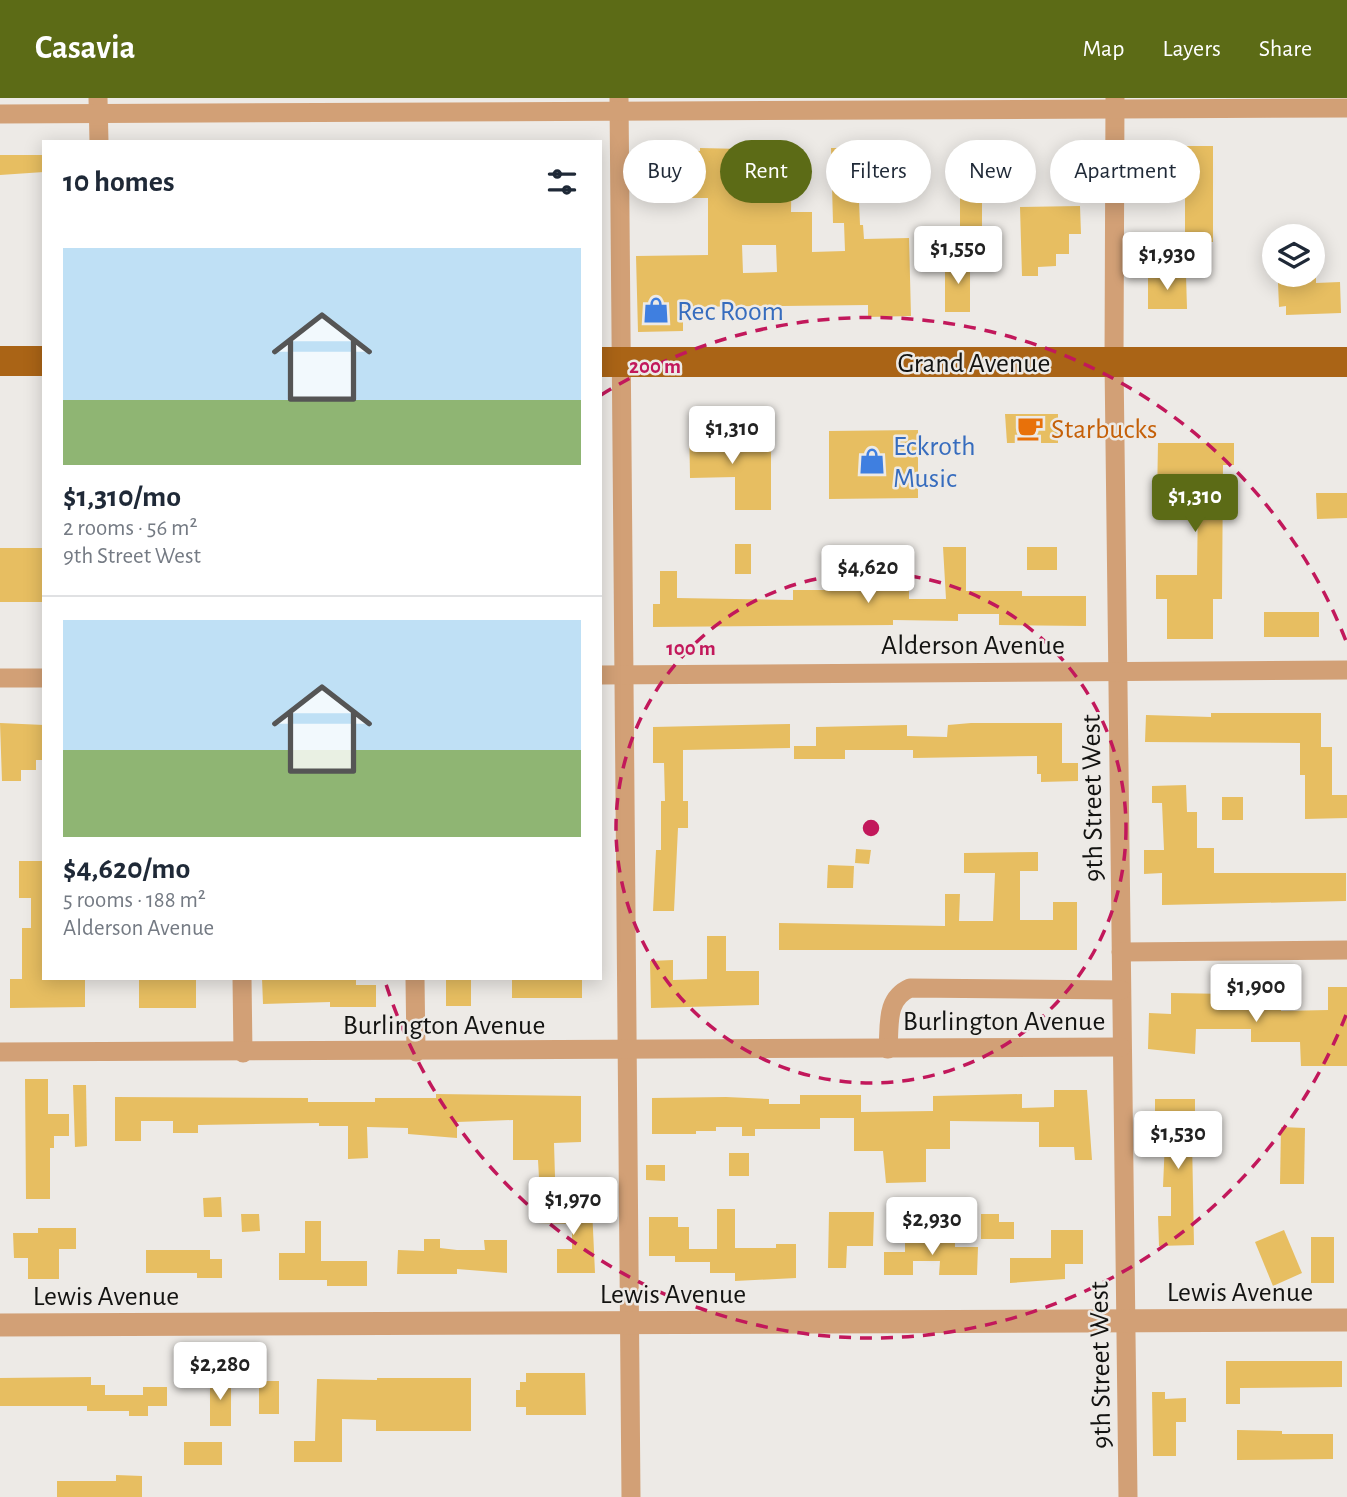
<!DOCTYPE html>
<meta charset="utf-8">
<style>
body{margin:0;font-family:"Alegreya Sans",sans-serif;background:#f2f2f3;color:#1f2937;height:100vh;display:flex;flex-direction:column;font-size:26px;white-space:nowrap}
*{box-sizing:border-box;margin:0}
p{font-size:23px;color:#747a83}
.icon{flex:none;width:38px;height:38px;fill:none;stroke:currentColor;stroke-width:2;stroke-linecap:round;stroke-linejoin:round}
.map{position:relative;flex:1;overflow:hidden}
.panel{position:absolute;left:42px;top:42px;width:560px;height:840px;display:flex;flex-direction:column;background:#fff;border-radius:0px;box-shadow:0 4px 18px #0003}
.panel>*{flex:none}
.banner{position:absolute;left:623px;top:42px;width:618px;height:63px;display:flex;gap:14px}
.fabs{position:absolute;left:1262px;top:126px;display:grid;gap:14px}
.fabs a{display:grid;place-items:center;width:63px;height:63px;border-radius:50%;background:#fff;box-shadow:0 4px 18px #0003;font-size:35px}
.price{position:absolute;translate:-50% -60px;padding:0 16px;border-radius:7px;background:#fff;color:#222;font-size:23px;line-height:46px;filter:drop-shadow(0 2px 4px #0008)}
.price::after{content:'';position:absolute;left:50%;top:42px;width:21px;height:16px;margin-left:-10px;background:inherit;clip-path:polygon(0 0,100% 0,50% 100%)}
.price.selected{background:#5c6b16;color:#fff}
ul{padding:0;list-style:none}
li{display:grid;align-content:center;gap:14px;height:371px;padding:0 21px}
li+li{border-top:2px solid #e0e1e3}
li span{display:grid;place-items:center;height:217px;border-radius:0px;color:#555}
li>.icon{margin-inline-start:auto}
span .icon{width:126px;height:126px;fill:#fffc;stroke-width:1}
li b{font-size:30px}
h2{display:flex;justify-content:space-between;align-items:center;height:84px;padding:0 21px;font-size:30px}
.chip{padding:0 24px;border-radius:32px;background:#fff;box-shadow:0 4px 18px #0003;font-size:24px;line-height:63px}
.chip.selected{background:#5c6b16;color:#fff}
header{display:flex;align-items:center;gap:42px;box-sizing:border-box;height:98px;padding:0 35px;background:#5c6b16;color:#fff}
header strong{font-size:33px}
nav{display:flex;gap:38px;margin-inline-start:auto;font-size:24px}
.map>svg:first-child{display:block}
.building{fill:#e7be61;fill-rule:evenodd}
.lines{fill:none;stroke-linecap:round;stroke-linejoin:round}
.minor{stroke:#d2a076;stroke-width:19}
.tertiary{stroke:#d2a076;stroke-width:23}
.primary{stroke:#aa6416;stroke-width:30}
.ring{fill:none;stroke:#c2185b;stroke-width:3.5;stroke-dasharray:12 9}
.labels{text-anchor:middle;stroke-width:5;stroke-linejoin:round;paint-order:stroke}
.shop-label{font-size:28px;fill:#366cbe;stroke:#edeae6;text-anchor:start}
.street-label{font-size:28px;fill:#131311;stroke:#edeae6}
.food-label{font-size:28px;fill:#c56008;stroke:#edeae6;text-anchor:start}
.centre{fill:#c2185b;stroke:#edeae6;stroke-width:3.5}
.ring-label{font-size:21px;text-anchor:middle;font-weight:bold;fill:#c2185b;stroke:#edeae6;stroke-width:5;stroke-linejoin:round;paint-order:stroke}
</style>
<header>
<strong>Casavia</strong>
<nav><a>Map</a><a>Layers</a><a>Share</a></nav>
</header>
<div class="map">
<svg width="1347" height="1399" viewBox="0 0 1347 1399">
<rect width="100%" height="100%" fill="#edeae6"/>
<g class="building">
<rect x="1185" y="48" width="28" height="96"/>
<path d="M700,50L792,52L791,114H812V154L845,153L844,125H833L831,50H858V57H926V79H858L860,127H863L864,141L909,140L911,218L868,219V207L683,209V233L638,234L636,158L708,157V100H667V82H656V53H700ZM742,147H776L777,174L743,175Z"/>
<rect x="960" y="52" width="22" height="78"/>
<polygon points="0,57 44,57 44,74 0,77"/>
<polygon points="1080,108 1081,136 1069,136 1069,156 1056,156 1056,168 1038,169 1038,178 1022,178 1020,109"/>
<rect x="945" y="163" width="25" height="51"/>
<polygon points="1148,177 1186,177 1187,211 1148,211"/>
<polygon points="1282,177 1316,177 1316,185 1340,184 1341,215 1286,217 1286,208 1279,209 1278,185 1282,185"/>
<polygon points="1005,316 1058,316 1058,345 1007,345"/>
<polygon points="689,319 712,319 713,348 771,350 771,412 735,412 735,379 690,380"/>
<polygon points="918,332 918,400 829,401 829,333"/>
<polygon points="1158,345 1234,345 1234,367 1223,367 1222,501 1213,501 1213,541 1167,541 1167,501 1156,501 1156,477 1197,477 1198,401 1157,401"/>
<polygon points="1316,395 1347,395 1347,420 1317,421"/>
<rect x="735" y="446" width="16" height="30"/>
<polygon points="943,449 966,449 966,493 1022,493 1022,498 1086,498 1086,528 999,527 999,516 958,516 958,523 893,522 893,527 653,529 653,506 660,506 660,473 677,473 677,500 793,502 793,492 829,492 828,472 846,472 847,491 909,491 909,501 946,501"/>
<rect x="1027" y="449" width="30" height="23"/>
<rect x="0" y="450" width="44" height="54"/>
<rect x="1264" y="514" width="55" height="25"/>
<polygon points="1211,615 1321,615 1321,649 1332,649 1332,697 1347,697 1347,720 1305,721 1305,677 1300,677 1300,645 1145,644 1146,617 1211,619"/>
<polygon points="0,625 44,627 44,662 36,662 36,672 21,672 21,683 2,683"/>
<polygon points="971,625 1062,625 1062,665 1078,665 1078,683 1041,684 1041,676 1037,676 1037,658 913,660 913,652 845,652 845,661 794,661 794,648 816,648 816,629 907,627 907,638 947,639 948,627"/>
<polygon points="790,626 790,650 683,652 683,703 688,703 688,730 678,730 674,813 653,813 656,752 661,752 661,703 665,703 664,665 653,665 653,629"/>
<polygon points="1186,687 1187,714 1197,714 1197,750 1214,750 1214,775 1346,775 1346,803 1162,807 1162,775 1144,776 1144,752 1164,752 1162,705 1152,705 1152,688"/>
<rect x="1222" y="699" width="21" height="23"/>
<polygon points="856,751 871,752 869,766 855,765"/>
<polygon points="1038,754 1038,773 1020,773 1020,822 1053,822 1053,804 1077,804 1077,852 779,852 779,825 945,828 945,796 960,796 959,823 993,823 995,775 964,775 964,755"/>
<polygon points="19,763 44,763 44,880 85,880 85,909 10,910 10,881 22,881 22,830 31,830 31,800 19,800"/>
<polygon points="828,767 854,768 853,790 827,790"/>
<polygon points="707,838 726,838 726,873 759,873 759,907 651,910 650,863 673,862 673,882 707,881"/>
<rect x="139" y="880" width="57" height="30"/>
<polygon points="262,880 356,880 356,887 376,887 376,909 330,909 330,904 263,906"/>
<rect x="446" y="880" width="25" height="28"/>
<rect x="512" y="880" width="70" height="20"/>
<polygon points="1328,889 1347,889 1347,968 1301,968 1300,944 1251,944 1251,931 1196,931 1195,956 1148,951 1149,915 1171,916 1171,895 1281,897 1281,913 1328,912"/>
<polygon points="25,981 48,981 48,1016 69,1016 69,1038 54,1038 54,1050 50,1050 50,1101 26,1101"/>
<polygon points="73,987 86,987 87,1048 75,1049"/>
<polygon points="1054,992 1087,992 1092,1062 1075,1062 1074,1049 1039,1049 1039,1024 950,1023 950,1051 926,1051 926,1084 886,1085 883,1053 854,1053 854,1020 820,1020 820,1031 755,1031 755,1038 742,1038 742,1029 716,1029 716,1033 696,1033 696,1036 652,1036 652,1000 726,999 769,1001 769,1006 800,1006 800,997 861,997 861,1014 933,1013 933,998 1022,996 1022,1010 1054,1009"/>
<polygon points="436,996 581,998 581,1044 554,1045 555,1079 539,1080 538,1062 513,1062 513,1022 457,1024 457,1040 408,1036 408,1030 367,1029 368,1060 348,1061 348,1028 319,1028 319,1025 198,1027 198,1035 173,1035 173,1023 141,1023 141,1043 115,1043 115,999 308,1000 308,1004 375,1004 375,1000 436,1000"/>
<polygon points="1155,1001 1195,1001 1195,1041 1192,1041 1194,1147 1159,1148 1158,1118 1171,1118 1171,1089 1163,1089 1166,1019 1155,1019"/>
<polygon points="1281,1029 1305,1030 1304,1086 1280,1086"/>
<rect x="729" y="1055" width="20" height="23"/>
<polygon points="646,1067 665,1067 665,1083 646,1082"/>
<polygon points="221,1099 222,1119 204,1119 203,1100"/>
<polygon points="538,1106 592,1110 595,1175 557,1175 557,1151 572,1151 572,1126 538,1125"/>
<polygon points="717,1111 735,1111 735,1150 776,1150 776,1146 796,1146 796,1180 735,1183 735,1175 710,1175 710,1164 675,1164 675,1158 649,1158 649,1119 678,1119 678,1129 689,1129 689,1151 717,1151"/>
<polygon points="829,1114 874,1114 873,1148 847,1148 846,1170 828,1170"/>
<polygon points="241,1116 259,1116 260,1133 242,1134"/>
<polygon points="981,1116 999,1116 999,1124 1014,1124 1014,1141 981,1141"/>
<polygon points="305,1123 321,1123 321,1163 367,1163 367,1188 327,1188 327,1182 279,1182 279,1155 305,1155"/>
<polygon points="38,1130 76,1130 76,1151 59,1151 59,1181 28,1181 28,1160 14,1160 13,1135 38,1135"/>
<polygon points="1051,1132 1083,1132 1083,1166 1065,1166 1065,1181 1010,1185 1010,1160 1051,1160"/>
<polygon points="1284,1132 1302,1175 1273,1188 1255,1144"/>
<polygon points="905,1136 924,1136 924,1142 955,1142 955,1149 978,1149 977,1177 939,1177 940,1163 913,1163 913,1177 884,1177 884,1154 905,1154"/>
<rect x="1311" y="1139" width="23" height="46"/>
<polygon points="424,1141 440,1141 440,1150 457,1152 485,1152 484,1142 507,1142 507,1175 457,1171 457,1176 397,1176 398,1152 424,1153"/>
<polygon points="146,1152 210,1152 210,1161 222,1161 222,1180 197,1180 197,1175 146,1175"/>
<polygon points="1226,1263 1342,1263 1342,1289 1240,1290 1240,1306 1226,1306"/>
<polygon points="526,1275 585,1275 586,1317 526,1317 526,1309 516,1309 516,1292 520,1292 520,1284 526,1284"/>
<polygon points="91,1279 91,1287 105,1287 105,1297 143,1297 143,1289 167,1289 167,1308 148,1308 148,1318 129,1318 129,1313 87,1313 87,1308 0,1308 0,1280"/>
<polygon points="377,1280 471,1280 471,1333 376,1333 376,1322 342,1321 342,1364 294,1364 294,1343 315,1343 317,1281 377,1282"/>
<rect x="210" y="1281" width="21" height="47"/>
<rect x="259" y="1283" width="20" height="33"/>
<polygon points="1152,1294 1165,1294 1165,1301 1186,1300 1186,1324 1176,1324 1176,1358 1153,1358"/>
<polygon points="1237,1332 1282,1333 1282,1336 1333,1336 1333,1361 1237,1362"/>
<rect x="184" y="1344" width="38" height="23"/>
<polygon points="116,1377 142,1378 142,1399 57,1399 57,1383 116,1383"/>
</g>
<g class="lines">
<g class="minor">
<polyline points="98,0 99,44"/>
<polyline points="619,0 631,1399"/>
<polyline points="1115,0 1114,264 1128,1399"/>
<polyline points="0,16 1347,10"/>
<polyline points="600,577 1347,572"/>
<polyline points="0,580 44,580"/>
<polyline points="1121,854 1347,852"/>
<polyline points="242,880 243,955"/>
<polyline points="415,880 416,954"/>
<path d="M888,951C890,927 885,901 910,890L1121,892"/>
<polyline points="0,954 1121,949"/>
</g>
<polyline class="tertiary" points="0,1227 1347,1222"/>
<g class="primary">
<polyline points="0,263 44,263"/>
<polyline points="600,264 1347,264"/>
</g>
</g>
<g class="ring">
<circle cx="871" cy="730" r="255"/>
<path d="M1346 917A510 510 0 0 1 385 883M601 297A510 510 0 0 1 1346 543"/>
</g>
<defs>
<g id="shop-bare" transform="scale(2.1)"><path d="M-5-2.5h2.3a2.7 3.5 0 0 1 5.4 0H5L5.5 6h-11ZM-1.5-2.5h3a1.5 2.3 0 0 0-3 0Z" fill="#3f7fe0" stroke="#edeae6" stroke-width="2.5" paint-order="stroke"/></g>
<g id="cafe-bare" transform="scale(2.1)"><path d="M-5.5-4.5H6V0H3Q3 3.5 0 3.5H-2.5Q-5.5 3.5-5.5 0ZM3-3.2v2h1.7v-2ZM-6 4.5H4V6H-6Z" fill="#e8710a" stroke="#edeae6" stroke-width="2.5" paint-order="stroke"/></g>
</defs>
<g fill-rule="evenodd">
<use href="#shop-bare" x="656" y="212"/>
<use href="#cafe-bare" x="1030" y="330"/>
<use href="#shop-bare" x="872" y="363"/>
</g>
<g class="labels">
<g class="shop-label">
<text x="677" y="222">Rec Room</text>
<text x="893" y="357">Eckroth<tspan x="893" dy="32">Music</tspan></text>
</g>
<g class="street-label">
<text x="974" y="274">Grand Avenue</text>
<text x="973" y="556">Alderson Avenue</text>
<text transform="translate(1091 700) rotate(-91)" y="10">9th Street West</text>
<text x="1004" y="932">Burlington Avenue</text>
<text x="444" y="936">Burlington Avenue</text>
<text x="1240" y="1203">Lewis Avenue</text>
<text x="673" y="1205">Lewis Avenue</text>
<text x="106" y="1207">Lewis Avenue</text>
<text transform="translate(1099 1267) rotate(-91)" y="10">9th Street West</text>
</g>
<g class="food-label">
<text x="1051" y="340">Starbucks</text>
</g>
</g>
<circle cx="871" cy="730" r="10" class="centre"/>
<g class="ring-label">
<text x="655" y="275">200 m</text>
<text x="691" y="557">100 m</text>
</g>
</svg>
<div class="fabs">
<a><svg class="icon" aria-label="layers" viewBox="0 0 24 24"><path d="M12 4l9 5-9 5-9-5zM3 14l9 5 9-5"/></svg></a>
</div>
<b class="price" style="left:958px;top:188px">$1,550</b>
<b class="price" style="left:1167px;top:194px">$1,930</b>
<b class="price" style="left:732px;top:368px">$1,310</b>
<b class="price selected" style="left:1195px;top:436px">$1,310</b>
<b class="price" style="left:868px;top:507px">$4,620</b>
<b class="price" style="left:1256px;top:926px">$1,900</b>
<b class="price" style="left:1178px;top:1073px">$1,530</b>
<b class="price" style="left:573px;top:1139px">$1,970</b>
<b class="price" style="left:932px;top:1159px">$2,930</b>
<b class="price" style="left:220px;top:1304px">$2,280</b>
<div class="banner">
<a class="chip">Buy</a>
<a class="chip selected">Rent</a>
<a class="chip">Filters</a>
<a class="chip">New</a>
<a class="chip">Apartment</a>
</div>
<section class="panel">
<h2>10 homes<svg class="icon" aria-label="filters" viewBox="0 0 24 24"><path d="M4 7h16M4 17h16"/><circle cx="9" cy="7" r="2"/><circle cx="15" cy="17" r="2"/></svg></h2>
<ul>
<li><span style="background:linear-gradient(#bfe0f5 70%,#8fb573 0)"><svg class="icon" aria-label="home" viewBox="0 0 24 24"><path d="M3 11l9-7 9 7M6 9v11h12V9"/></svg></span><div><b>$1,310/mo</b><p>2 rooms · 56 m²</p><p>9th Street West</p></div></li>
<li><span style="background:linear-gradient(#bfe0f5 60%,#8fb573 0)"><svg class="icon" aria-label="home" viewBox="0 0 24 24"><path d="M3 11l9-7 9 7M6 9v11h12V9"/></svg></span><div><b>$4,620/mo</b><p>5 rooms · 188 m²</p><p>Alderson Avenue</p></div></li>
</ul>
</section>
</div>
